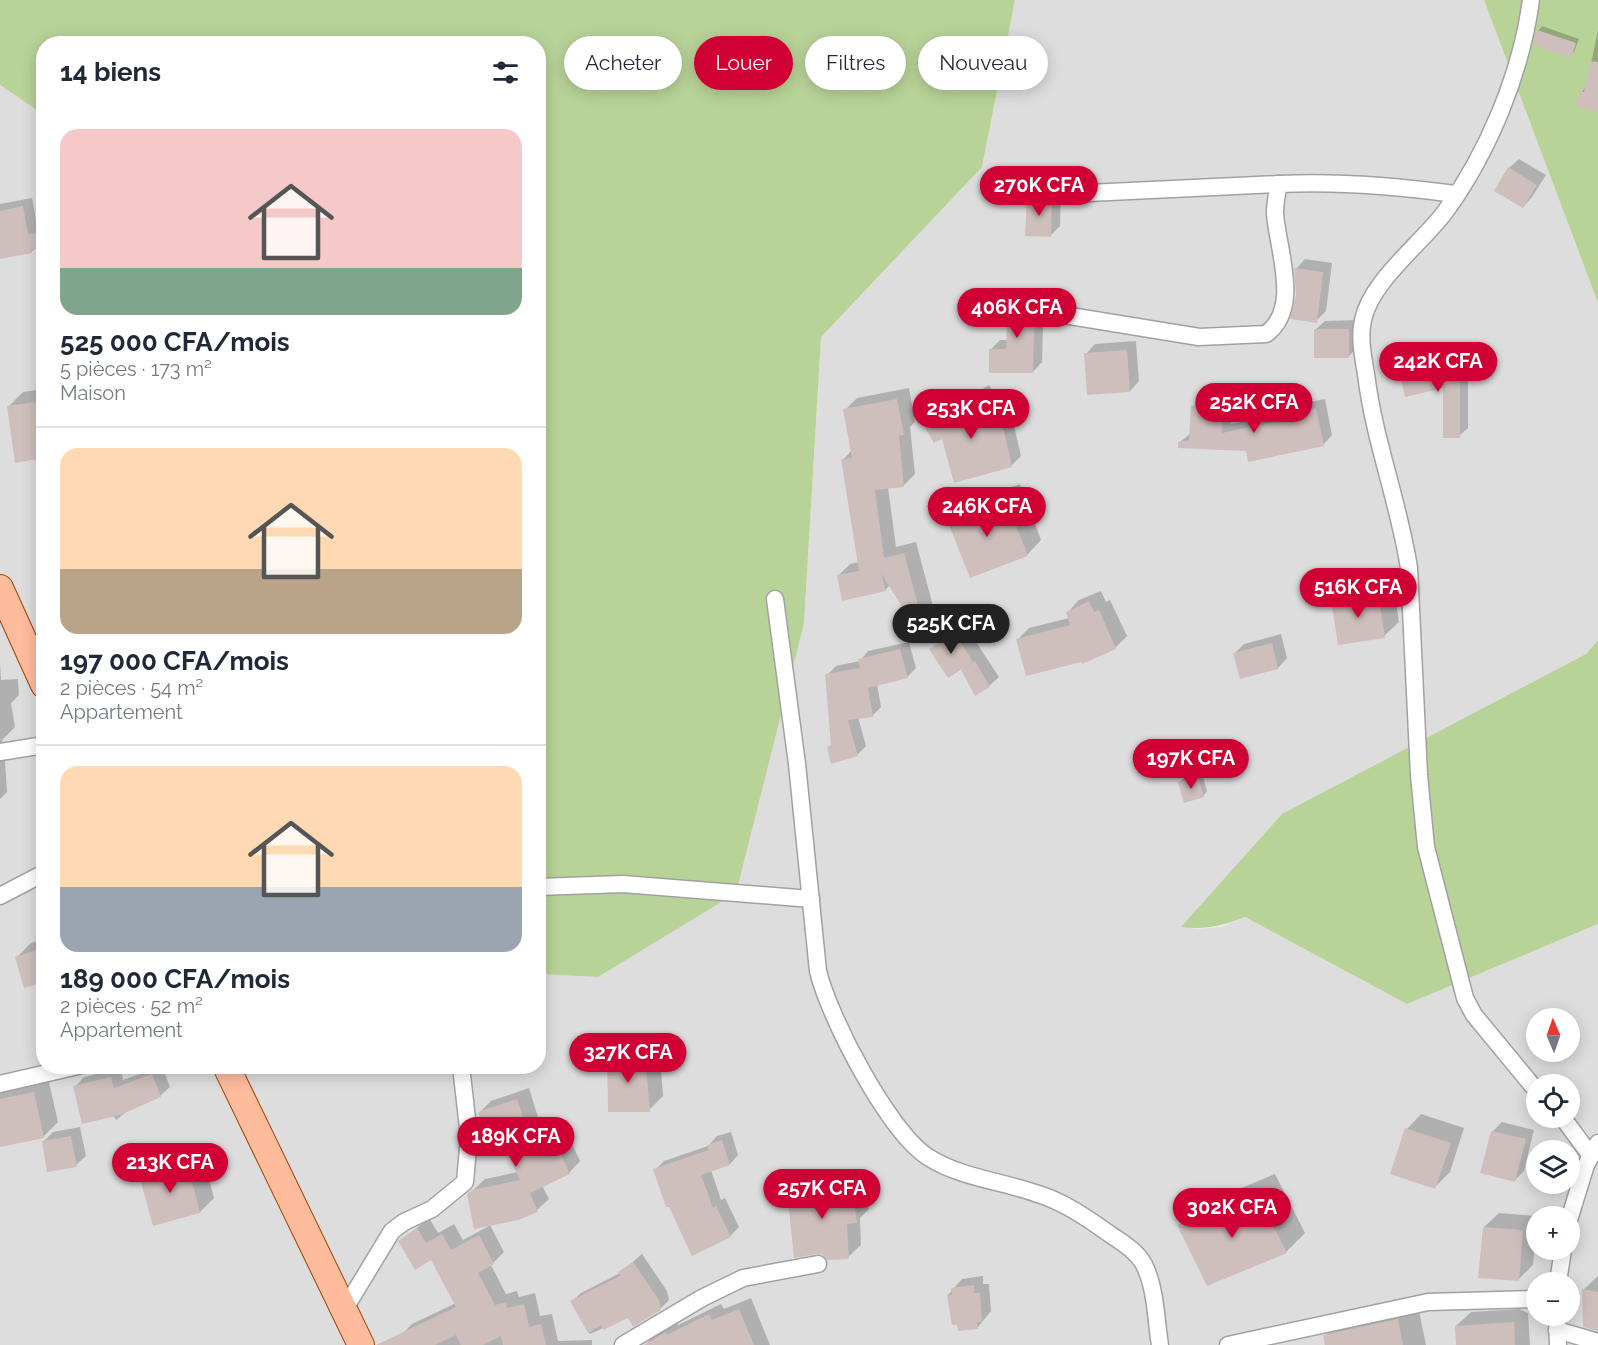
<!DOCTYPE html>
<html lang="fr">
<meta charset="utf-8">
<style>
body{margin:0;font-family:Raleway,sans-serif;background:#f2f2f3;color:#1f2937;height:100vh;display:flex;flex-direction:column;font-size:22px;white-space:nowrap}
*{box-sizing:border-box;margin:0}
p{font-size:20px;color:#747a83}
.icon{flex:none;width:33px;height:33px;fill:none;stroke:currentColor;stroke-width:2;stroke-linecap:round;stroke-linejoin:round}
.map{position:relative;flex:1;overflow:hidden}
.details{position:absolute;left:36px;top:36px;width:510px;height:1038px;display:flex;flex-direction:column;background:#fff;border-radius:24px;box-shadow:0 3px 15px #0003}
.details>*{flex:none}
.banner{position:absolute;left:564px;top:36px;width:570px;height:54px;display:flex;gap:12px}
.needle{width:39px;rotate:358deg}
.fabs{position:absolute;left:1526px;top:1008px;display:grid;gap:12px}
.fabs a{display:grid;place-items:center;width:54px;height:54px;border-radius:50%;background:#fff;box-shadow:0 3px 15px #0003;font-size:30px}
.price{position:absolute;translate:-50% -51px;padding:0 14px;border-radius:21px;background:#d00034;color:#fff;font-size:20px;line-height:39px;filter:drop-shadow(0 2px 3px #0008)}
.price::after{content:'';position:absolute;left:50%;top:36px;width:18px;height:14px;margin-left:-9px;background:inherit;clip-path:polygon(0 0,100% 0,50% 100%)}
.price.current{background:#222;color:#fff}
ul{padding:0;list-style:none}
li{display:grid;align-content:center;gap:12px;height:318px;padding:0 24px}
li+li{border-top:2px solid #e0e1e3}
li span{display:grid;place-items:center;height:186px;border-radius:18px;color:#555}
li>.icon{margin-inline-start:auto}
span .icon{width:108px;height:108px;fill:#fffc;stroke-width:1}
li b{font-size:26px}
h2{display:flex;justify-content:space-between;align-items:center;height:72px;padding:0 24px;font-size:26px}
.tag{padding:0 21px;border-radius:27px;background:#fff;box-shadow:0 3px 15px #0003;font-size:21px;line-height:54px}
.tag.current{background:#d00034;color:#fff}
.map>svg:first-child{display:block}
.residential{fill:#dedddd;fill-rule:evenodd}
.forest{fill:#b8d398}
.shadow{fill:#0003}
.building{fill:#cebfbc}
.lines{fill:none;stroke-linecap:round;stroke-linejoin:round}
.street-casing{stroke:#a1a1a1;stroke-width:19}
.primary-casing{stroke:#9c4100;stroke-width:28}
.street{stroke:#fff;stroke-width:16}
.primary{stroke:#ffbc9d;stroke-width:26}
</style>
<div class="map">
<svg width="1598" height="1345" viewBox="0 0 1598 1345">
<rect width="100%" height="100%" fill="#f1ebe6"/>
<path class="residential" d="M1015,0H1484L1598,303V640L1586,654L1182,927L1197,929L1222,927L1245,917L1407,1004L1598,924V1345H0V85L44,114V1066H538L539,974L598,977L804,623L821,336L982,167ZM1536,1018H1569V1052H1536ZM1536,1084H1569V1118H1536ZM1536,1150H1569V1184H1536ZM1536,1216H1569V1250H1536ZM1536,1282H1569V1316H1536Z"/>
<g class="forest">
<polygon points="0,0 1015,0 982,167 821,337 804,623 736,893 598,977 539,974 538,44 44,44 43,114 0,85"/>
<polygon points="1484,0 1598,0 1598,303"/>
<path d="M1598,640V924L1407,1004L1245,917C1223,926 1205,930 1181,927L1282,814L1586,654Z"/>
</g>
<g class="shadow">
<polygon points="1542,26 1579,39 1574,52 1570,56 1538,31"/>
<polygon points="1598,30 1598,110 1582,92 1586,87"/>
<polygon points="1519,159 1546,175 1532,197 1523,207 1509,168"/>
<polygon points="1038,187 1061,188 1060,226 1050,236 1028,197"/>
<polygon points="32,198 37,226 44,225 44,246 37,247 31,252 0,258 0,204"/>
<polygon points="1305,259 1332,263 1326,311 1316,321 1297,295 1296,269"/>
<polygon points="1019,288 1044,288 1042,362 1033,372 990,350 1000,340 1008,340 1009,297"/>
<polygon points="1358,320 1358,347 1348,357 1315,330 1325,321"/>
<polygon points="44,336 44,360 38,361 36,344"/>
<polygon points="1136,341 1139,381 1130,391 1086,354 1095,344"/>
<polygon points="1454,351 1457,373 1468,373 1468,428 1459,436 1444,386 1402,377 1410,368 1422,366 1430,355"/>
<polygon points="989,385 1013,422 1021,456 1011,466 942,437 923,422 948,403 951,408"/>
<polygon points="909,388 915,422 910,427 915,474 903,486 888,487 896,547 916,542 938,625 926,637 890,585 885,590 838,576 850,564 859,562 843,460 852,450 845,410 857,398"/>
<polygon points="44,389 44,457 8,407 23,392"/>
<polygon points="1202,397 1232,399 1231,424 1287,412 1294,405 1325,399 1332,435 1323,445 1247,450 1179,443 1191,433 1193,407"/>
<polygon points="1020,484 1041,540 1027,555 949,521 963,506"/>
<polygon points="1392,579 1399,622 1384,636 1332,601 1347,586"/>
<polygon points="1101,591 1106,602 1110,600 1127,636 1115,648 1017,640 1029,628 1069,618 1068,612 1079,600"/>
<polygon points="965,625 999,677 989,686 963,671 967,665 931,649"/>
<polygon points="1281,634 1287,658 1278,668 1235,653 1244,644"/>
<polygon points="909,642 916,668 907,677 877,684 881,707 872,716 858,717 866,746 857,755 828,748 832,744 827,675 836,666 860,661 868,651"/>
<polygon points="0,662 1,680 18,679 19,695 11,703 15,727 2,740 4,746 7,792 0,799"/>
<polygon points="1202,773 1207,791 1203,796 1179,783 1184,778"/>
<polygon points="44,939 44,980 16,958 31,943"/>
<polygon points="659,1041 663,1096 649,1110 608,1057 623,1042"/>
<polygon points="91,1066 120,1066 123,1080 162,1066 170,1087 160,1096 130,1109 116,1120 113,1115 75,1087 84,1077 94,1075"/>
<polygon points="48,1078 58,1122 43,1137 0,1146 0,1088"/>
<polygon points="529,1088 542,1130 561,1120 580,1161 569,1173 542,1185 549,1199 537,1210 490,1225 504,1252 491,1265 506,1294 517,1291 519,1297 535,1293 540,1316 552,1314 558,1341 592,1340 592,1345 405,1345 401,1335 412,1324 456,1303 432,1258 400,1242 429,1218 438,1233 454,1224 463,1240 489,1226 469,1194 485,1179 518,1172 499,1131 480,1112 491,1101"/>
<polygon points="1421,1114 1464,1128 1450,1172 1435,1187 1407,1129"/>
<polygon points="1502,1122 1534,1130 1524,1171 1515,1180 1492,1132"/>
<polygon points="80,1127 86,1156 76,1165 43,1142 53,1132"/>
<polygon points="731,1132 738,1155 730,1164 711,1170 721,1200 725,1198 739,1227 730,1236 655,1170 664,1161 708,1146 717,1136"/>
<polygon points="201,1149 214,1198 200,1212 141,1175 155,1161"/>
<polygon points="864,1170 869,1209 860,1218 861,1245 848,1257 789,1191 802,1178"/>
<polygon points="1275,1174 1305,1233 1286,1252 1179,1225 1198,1206"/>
<polygon points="1499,1213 1537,1216 1533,1265 1518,1280 1484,1227"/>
<polygon points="642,1254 667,1291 669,1300 660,1309 629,1316 590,1334 572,1301 581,1293 620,1273"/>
<polygon points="983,1276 983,1284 989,1284 991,1311 978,1327 958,1324 948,1295 962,1279"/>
<polygon points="1598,1276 1598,1328 1583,1290"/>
<polygon points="751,1298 770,1345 645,1345 655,1335 677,1322 678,1325 721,1304 724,1309"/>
<polygon points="1417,1301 1426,1345 1326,1345 1325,1336 1344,1316"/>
<polygon points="1519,1309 1528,1313 1530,1345 1457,1345 1456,1326 1471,1312"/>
</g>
<g class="building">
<polygon points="1537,30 1576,43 1571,58 1533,45"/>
<polygon points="1590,61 1598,62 1598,112 1576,106 1580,91 1584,92"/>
<polygon points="1508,167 1537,185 1523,208 1494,191"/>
<polygon points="1027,196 1052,197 1051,237 1025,236"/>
<polygon points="23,206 28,234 44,232 44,248 31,249 32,253 0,259 0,211"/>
<polygon points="1294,268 1323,272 1317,323 1290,319 1296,295"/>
<polygon points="1008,297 1035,297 1033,373 989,373 989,349 1006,349"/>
<rect x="1314" y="329" width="35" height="29"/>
<polygon points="1127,350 1130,392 1087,395 1084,353"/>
<polygon points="1446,359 1449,381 1460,381 1460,438 1443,438 1443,388 1405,397 1400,376 1421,372 1420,363"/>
<polygon points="979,393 1004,431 1012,467 954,483 942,439 934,443 921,421 938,411 941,417"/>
<polygon points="897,399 904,435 899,436 904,487 875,490 884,558 904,553 927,638 923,640 881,573 886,591 842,601 837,575 859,571 841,459 852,458 843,409"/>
<polygon points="44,401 44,458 15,463 7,406"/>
<polygon points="1191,406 1223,407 1222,433 1284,420 1283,414 1316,408 1324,446 1248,462 1246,451 1178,448 1178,442 1189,440"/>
<polygon points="1005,498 1028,556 970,578 947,520"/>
<polygon points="1378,593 1385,638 1338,645 1331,600"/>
<polygon points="1089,601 1094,612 1099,610 1116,649 1082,664 1081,662 1026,676 1016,639 1070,625 1066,612"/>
<polygon points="955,633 973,662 948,678 929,649"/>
<polygon points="1272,643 1278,669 1240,679 1233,653"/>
<polygon points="900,649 908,678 868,688 873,717 848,720 858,756 831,764 827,747 831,746 825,674 860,668 858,659"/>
<polygon points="975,661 990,687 975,696 961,670"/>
<polygon points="1197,776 1204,797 1184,803 1178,782"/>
<polygon points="44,948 44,982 24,988 15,957"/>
<polygon points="645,1055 650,1112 608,1112 607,1056"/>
<polygon points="152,1074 161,1097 120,1115 82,1124 73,1086 111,1077 114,1088"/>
<polygon points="34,1092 44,1138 0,1147 0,1099"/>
<polygon points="517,1099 531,1140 550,1131 570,1174 530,1193 538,1212 518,1220 474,1229 467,1194 472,1190 520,1180 498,1133 487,1136 478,1112"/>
<polygon points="1405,1128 1451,1143 1435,1189 1390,1174"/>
<polygon points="1491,1131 1526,1139 1515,1182 1480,1173"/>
<polygon points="71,1136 77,1167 47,1172 42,1141"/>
<polygon points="722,1140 730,1165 701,1175 713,1208 716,1206 731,1237 692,1256 669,1207 666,1207 653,1169 709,1150 707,1145"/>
<polygon points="187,1162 200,1213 153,1226 139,1175"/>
<polygon points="851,1182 857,1223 847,1224 849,1259 827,1260 822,1254 817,1254 794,1258 787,1191"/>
<polygon points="1256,1192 1287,1253 1207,1286 1177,1225"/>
<polygon points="1483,1227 1523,1230 1519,1281 1478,1278"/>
<polygon points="417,1228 426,1243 442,1234 451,1250 479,1235 494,1264 478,1273 495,1305 506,1302 507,1308 524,1304 529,1327 541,1324 546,1345 503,1345 501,1336 483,1345 461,1345 456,1335 435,1345 376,1345 456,1307 431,1260 415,1270 398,1241"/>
<polygon points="633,1262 659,1300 661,1310 633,1327 628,1318 603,1330 601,1325 588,1333 570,1301 620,1276 618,1272"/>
<polygon points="974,1285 974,1293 980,1293 982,1322 977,1322 978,1329 958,1331 957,1325 952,1325 947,1295 952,1295 951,1288"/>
<polygon points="1582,1289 1598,1292 1598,1331 1583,1327"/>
<polygon points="739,1309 754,1345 644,1345 666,1332 667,1335 709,1314 712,1320"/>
<polygon points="1398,1319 1403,1345 1325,1345 1323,1335"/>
<polygon points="1514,1322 1515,1345 1456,1345 1455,1326"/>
</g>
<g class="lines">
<g class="street-casing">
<g id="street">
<path d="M1531,0C1521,74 1488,153 1445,212C1421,244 1371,281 1363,320C1359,338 1363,356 1366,374C1374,440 1399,503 1409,568L1419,775L1426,847L1465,998L1474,1015L1536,1090"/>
<polyline points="1067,194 1279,184"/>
<path d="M1064,315L1199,337L1266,334C1302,308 1277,248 1275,213C1275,203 1277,193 1279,184C1338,181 1397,186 1455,194"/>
<path d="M775,599L797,764L818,971C829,1017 888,1131 928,1157C959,1177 1000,1181 1035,1193C1063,1201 1087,1218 1111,1235C1124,1244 1140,1253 1146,1269C1156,1292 1156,1321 1160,1345"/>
<polyline points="0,752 44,745"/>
<polyline points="538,887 623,884 811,899"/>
<polyline points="0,896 44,873"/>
<polyline points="0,1084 78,1066"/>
<polyline points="1563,1118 1591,1156"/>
<polyline points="1569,1220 1586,1165 1598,1143"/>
<polyline points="1558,1282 1563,1250"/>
<polyline points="344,1310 392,1231 404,1222 432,1209 465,1182 469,1137 461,1066"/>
<polyline points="1557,1316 1558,1345"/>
<polyline points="1557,1330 1598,1342"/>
<polyline points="623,1345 702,1298 743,1278 818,1264"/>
<polyline points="1228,1345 1428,1302 1536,1299"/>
</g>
</g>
<g class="primary-casing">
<g id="primary">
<polyline points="0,588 44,685"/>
<polyline points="226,1066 361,1345"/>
</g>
</g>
<use href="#street" class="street"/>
<use href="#primary" class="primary"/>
</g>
</svg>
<div class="fabs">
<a><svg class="needle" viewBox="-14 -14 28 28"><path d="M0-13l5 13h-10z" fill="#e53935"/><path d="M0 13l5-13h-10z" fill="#747a83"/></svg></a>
<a><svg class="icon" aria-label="locate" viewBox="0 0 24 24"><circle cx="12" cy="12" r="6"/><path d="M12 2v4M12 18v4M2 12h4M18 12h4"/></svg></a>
<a><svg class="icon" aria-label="layers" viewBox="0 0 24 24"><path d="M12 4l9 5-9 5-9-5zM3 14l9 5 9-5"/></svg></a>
<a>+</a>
<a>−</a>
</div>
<b class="price" style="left:1039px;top:217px">270K CFA</b>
<b class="price" style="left:1017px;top:339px">406K CFA</b>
<b class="price" style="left:1438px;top:393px">242K CFA</b>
<b class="price" style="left:1254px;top:434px">252K CFA</b>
<b class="price" style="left:971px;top:440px">253K CFA</b>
<b class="price" style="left:987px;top:538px">246K CFA</b>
<b class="price" style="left:1358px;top:619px">516K CFA</b>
<b class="price current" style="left:951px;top:655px">525K CFA</b>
<b class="price" style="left:1191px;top:790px">197K CFA</b>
<b class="price" style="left:628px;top:1084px">327K CFA</b>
<b class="price" style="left:516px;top:1168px">189K CFA</b>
<b class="price" style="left:170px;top:1194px">213K CFA</b>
<b class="price" style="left:822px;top:1220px">257K CFA</b>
<b class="price" style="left:1232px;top:1239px">302K CFA</b>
<div class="banner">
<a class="tag">Acheter</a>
<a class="tag current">Louer</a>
<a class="tag">Filtres</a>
<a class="tag">Nouveau</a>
</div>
<section class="details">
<h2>14 biens<svg class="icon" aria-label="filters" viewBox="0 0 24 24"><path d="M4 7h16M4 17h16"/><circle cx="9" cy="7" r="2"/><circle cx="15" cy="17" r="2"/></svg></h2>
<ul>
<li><span style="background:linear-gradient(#f6c9c9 75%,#7fa58c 0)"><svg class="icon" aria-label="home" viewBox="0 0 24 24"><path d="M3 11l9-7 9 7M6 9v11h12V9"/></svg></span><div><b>525 000 CFA/mois</b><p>5 pièces · 173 m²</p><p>Maison</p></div></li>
<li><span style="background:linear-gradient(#ffd9b3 65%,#b9a48a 0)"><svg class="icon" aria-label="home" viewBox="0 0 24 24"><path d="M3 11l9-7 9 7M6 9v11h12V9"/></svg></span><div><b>197 000 CFA/mois</b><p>2 pièces · 54 m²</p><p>Appartement</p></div></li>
<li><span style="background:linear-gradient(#ffd9b3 65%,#9aa5b1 0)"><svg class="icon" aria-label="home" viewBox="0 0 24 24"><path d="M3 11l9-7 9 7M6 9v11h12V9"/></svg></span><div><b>189 000 CFA/mois</b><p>2 pièces · 52 m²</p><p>Appartement</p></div></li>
</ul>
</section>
</div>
